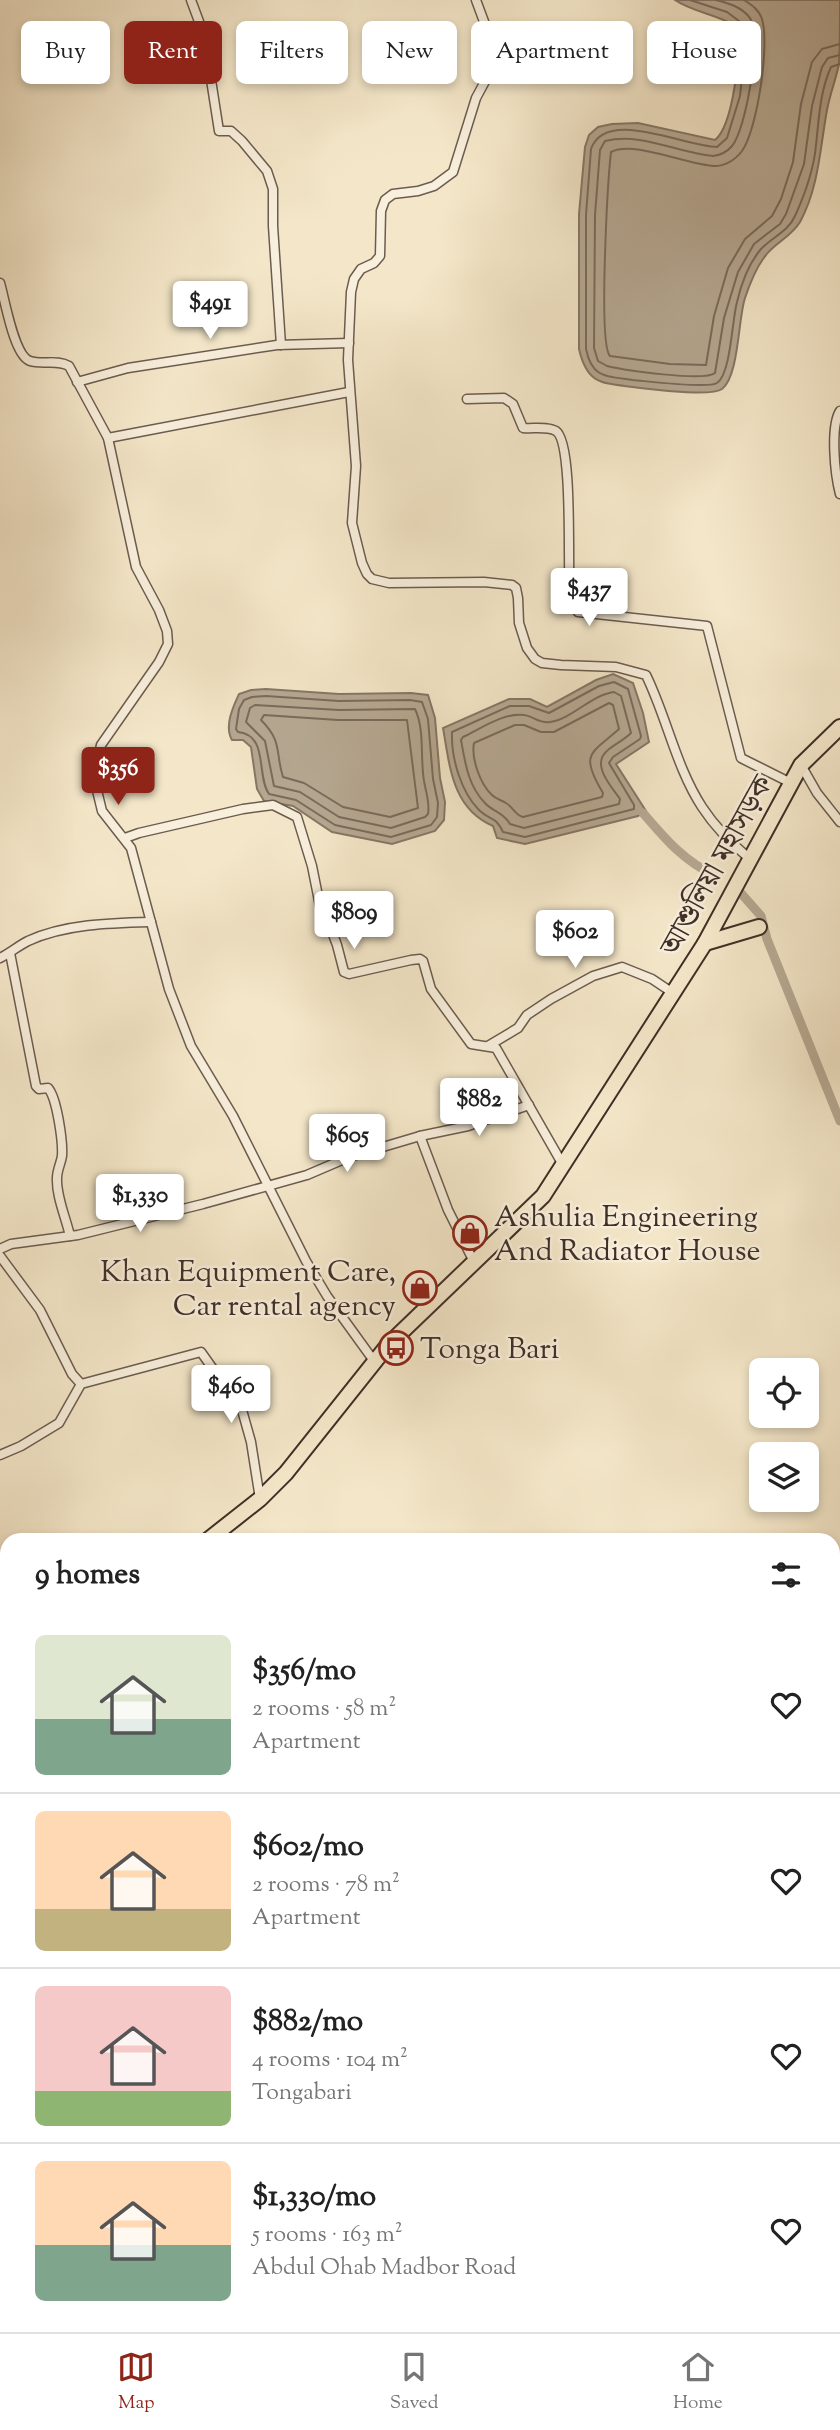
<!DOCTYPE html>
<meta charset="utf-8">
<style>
body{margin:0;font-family:"Sorts Mill Goudy","Noto Serif Bengali",serif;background:#f6f6f6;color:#222;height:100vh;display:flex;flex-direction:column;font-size:26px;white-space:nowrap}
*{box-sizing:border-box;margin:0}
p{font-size:23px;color:#767676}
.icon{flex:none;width:38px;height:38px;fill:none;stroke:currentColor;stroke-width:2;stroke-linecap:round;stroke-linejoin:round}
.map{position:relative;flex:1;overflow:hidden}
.details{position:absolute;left:0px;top:1533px;width:840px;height:800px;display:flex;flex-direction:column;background:#fff;border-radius:21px 21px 0 0;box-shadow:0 4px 10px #0003}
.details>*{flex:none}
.banner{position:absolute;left:21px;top:21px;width:798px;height:63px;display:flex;gap:14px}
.buttons{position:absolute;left:749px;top:1358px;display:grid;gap:14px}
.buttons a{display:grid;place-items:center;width:70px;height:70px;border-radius:10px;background:#fff;box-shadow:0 4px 10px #0003;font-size:35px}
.price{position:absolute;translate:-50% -60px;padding:0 16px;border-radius:7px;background:#fff;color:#222;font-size:23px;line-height:46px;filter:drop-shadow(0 2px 4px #0008)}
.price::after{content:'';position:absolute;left:50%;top:42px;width:21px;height:16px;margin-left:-10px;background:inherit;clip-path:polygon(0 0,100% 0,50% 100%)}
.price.selected{background:#8f2418;color:#fff}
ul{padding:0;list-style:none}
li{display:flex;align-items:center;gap:21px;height:175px;padding:0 35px}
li+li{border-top:2px solid #e0e0e0}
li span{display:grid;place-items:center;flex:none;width:196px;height:140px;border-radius:10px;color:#555}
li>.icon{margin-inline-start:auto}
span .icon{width:84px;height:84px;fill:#fffc;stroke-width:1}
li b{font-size:30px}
h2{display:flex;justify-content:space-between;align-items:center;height:84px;padding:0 35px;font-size:30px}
.tag{padding:0 24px;border-radius:10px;background:#fff;box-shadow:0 4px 10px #0003;font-size:24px;line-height:63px}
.tag.selected{background:#8f2418;color:#fff}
.tabs{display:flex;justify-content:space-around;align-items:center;height:98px;border-top:2px solid #e0e0e0;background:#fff;font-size:19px;color:#767676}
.tabs a{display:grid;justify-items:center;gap:4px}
.tabs .selected{color:#8f2418}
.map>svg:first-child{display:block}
.water{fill:#b6a892;stroke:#867767;stroke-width:2}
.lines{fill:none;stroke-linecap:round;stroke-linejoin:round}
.shore{stroke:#7a6b5c;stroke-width:2}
.canal{stroke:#b6a892;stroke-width:9}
.street-casing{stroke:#6c5c50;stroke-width:11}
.highway-casing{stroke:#3f2e27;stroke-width:18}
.street{stroke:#f8efdc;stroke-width:8}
.highway{stroke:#f4e7c9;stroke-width:14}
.labels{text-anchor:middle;stroke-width:5;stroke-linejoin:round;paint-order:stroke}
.street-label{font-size:30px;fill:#3f2e27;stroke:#f8efdc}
.poi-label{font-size:30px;fill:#3f2e27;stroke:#f8efdc;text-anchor:start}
</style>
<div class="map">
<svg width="840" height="2332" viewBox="0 0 840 2332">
<rect width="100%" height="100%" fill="#f4e7c9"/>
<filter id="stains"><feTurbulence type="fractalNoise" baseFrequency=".00286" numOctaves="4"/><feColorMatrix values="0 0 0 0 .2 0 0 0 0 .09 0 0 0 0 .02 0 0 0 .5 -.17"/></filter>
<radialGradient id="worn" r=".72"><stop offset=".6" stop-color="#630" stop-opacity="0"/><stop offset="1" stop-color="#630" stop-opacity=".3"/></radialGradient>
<g class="water">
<path d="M675,0H840C840,20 840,44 839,64C836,79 830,94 827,110C820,148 819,187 800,222C791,237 776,242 766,255C756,267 750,283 745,298C738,319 739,376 722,389C711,397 649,389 633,387C601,383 587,384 579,349V214L585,147L589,135L598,127L612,124L638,123L715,140C733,126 742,49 737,27C718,14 694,13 675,0Z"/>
<path d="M613,674L633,683L643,713L649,742L616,764L646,811L638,816L525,844L497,838L493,826C452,808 450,767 443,728L509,699H530L547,707L596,680Z"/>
<path d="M266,689L339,694L411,693L428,695L435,718L440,778L445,802L444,820L435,831L392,844L332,832L293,806L264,801L257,789L251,747L243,740H232C224,726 233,707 239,694L251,690Z"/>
<polygon points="840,2051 840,2332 294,2332 297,2326 833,2326 833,2053"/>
</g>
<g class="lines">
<g class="shore">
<path d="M690,0L727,12L743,24L746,39L740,96L727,138L717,147C685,147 606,107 591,149L586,215V349C592,378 605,376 633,380C646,381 708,389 717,383C731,374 732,319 737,302C741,285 749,263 761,249C772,237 788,232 795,216C805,194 814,168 816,145C819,118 820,91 831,67L840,64"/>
<path d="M716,0C728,3 742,7 750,18C762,36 746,130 732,146C727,152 721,155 713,156C677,153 642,132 605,141L600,150L595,215L594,348L598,361L607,366C624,370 704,382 715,373L724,318L738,272L754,244L780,224L786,214L804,164L812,106L822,67L828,58L840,55"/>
<path d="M744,0C752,5 759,10 762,19C770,45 757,130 742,151C735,160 725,166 714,166C687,165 633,140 611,152C608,179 598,344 610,356L670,364L706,365L714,316L728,268L745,239L772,216L781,199L793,162L801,104L812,62L822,49L840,44"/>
<path d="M614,682L628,689L641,736L640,739L613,757L609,763L634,805V809L525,837L503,832C495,815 490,821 479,810C461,792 451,758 452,732L510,706H529L549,713L599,686Z"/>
<path d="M614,692L621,696L631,733C624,740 615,744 608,750C590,764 611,786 620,799L619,804L524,828L510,824C503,812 493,812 485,803C468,786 465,762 461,740L463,737C480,729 504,712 524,715C533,716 540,724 550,722C572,719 591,695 614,692Z"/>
<path d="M266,696L339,701L410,700L422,702L428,719L433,779L438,803L437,817L431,825L391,837L335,825L296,800L269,794C256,776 269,735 238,732L236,729L239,709L244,700L252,697Z"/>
<path d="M609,703L613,705L619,729C591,754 579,753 603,793L602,797L523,817C515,815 514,808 506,803C501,800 496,799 492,795C480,784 471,758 474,743L515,725H524L541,732H554Z"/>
<path d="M255,705L339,710L415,709C425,730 420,758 424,781C426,793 430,802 428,814L425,817L391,828L339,817L300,792L274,786L265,741L246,722L250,708Z"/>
<path d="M264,715L338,720H407L418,808L390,817L343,807L304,783L283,777C275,752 283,742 261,720Z"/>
</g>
<g class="canal">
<path d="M643,813C666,840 684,861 717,877"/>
<polyline points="739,891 761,916 767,939 840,1121"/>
</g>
<g class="street-casing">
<g id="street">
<polyline points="191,0 204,35 219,131 231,131 242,141 267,171 273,189 273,226 281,345"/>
<path d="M476,0L486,27L493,60L490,72L476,98L453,172L434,186L418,191L393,194L385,200L381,211L380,256L374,263L361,269L354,279L351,292L348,360L356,466L352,523L362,563L367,574L372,579L389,583L484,582L512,585L516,588L518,598L519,623L527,648L535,659L542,663L561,665L616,667L646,675C667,718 676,767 702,807C715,827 732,844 750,859"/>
<path d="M0,283C5,300 14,356 30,361C43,365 57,359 69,366L108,438L136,567L159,610L167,631L168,644L159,662L101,745L94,778L102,811L131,848L169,989L191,1046L233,1116L306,1261L327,1296L374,1361"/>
<polyline points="77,382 128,368 277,345 349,343"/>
<path d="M467,399L504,398L513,404L523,428C533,429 547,426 556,431C574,443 567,574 570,602L578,612L707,626L741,758L791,783"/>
<path d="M840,411C830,427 835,475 840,494"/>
<polyline points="108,438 349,392"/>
<polyline points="801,765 817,793 840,822"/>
<polyline points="125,838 139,833 243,809 273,805 297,817 312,866 321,911 328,921 337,945 344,972 349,974 411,960 420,959 423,961 431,989 471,1044 496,1048 563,1165"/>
<path d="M10,953L36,1086L39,1089L48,1088C57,1098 63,1142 62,1156C61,1163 57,1170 57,1178C56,1196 66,1218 70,1236"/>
<path d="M0,958C10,953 18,946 28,941C65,924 111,923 151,922"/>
<polyline points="488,1046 518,1028 527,1015 551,999 593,976 622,967 652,979 673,993"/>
<polyline points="420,1136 448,1210 474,1262"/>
<polyline points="0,1249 11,1244 78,1235 203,1204 307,1175 349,1157 420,1136 468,1126 529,1105"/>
<polyline points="0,1256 40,1310 72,1374 81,1384"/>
<polyline points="0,1455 21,1446 59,1423 81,1384 201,1352 242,1410 251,1442 260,1499"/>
<polyline points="0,1641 7,1655"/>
</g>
</g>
<g class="highway-casing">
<g id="highway">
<polyline points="705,943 759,927"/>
<polyline points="208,1540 260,1499 286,1473 388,1345 543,1196 705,943 801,765 840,727"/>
<polyline points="0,1706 7,1699"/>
</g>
</g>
<use href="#street" class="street"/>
<use href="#highway" class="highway"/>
</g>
<defs>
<g id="shop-ring" transform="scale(1.75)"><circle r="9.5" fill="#f8efdc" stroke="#8f2418" stroke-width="1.5"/><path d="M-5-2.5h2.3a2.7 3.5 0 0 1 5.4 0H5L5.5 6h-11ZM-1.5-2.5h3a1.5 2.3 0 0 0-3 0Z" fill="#8f2418"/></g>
<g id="bus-ring" transform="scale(1.75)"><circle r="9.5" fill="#f8efdc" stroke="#8f2418" stroke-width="1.5"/><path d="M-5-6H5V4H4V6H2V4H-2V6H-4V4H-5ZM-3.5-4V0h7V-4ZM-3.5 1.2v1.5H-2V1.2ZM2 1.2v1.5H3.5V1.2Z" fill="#8f2418"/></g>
</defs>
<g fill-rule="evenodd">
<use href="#shop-ring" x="470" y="1233"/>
<use href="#shop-ring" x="420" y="1288"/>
<use href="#bus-ring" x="396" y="1348"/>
</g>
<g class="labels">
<g class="street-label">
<text transform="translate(716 865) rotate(-61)" y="10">আশুলিয়া মহাসড়ক</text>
</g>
<g class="poi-label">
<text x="494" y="1226">Ashulia Engineering<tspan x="494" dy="34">And Radiator House</tspan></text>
<text x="396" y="1281" text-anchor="end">Khan Equipment Care,<tspan x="396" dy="34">Car rental agency</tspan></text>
<text x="420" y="1358">Tonga Bari</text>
</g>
</g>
<rect width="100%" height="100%" filter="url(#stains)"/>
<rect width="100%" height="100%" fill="url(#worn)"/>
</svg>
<div class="buttons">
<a><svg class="icon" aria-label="locate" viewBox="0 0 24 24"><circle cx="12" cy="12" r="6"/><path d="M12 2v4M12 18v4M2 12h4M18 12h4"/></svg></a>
<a><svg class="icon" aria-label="layers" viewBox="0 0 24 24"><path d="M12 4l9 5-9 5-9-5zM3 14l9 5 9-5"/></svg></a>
</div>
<b class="price" style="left:210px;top:341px">$491</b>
<b class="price" style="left:589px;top:628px">$437</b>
<b class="price selected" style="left:118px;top:807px">$356</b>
<b class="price" style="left:354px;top:951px">$809</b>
<b class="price" style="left:575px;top:970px">$602</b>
<b class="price" style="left:479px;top:1138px">$882</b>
<b class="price" style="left:347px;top:1174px">$605</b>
<b class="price" style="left:140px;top:1234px">$1,330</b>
<b class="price" style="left:231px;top:1425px">$460</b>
<div class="banner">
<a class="tag">Buy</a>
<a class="tag selected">Rent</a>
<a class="tag">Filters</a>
<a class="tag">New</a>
<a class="tag">Apartment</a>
<a class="tag">House</a>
</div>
<section class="details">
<h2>9 homes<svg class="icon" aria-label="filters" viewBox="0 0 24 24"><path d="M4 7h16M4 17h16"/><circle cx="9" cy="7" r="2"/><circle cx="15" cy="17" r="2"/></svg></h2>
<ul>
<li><span style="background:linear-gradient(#dfe7d0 60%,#7fa58c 0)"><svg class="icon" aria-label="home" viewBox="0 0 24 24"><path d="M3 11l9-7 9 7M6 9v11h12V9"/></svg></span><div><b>$356/mo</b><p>2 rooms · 58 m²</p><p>Apartment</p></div><svg class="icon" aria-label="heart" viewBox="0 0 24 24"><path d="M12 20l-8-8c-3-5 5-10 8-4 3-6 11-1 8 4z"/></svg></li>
<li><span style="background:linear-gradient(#ffd9b3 70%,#c2b280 0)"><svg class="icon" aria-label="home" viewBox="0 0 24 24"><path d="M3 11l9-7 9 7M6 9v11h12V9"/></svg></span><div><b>$602/mo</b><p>2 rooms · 78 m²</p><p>Apartment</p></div><svg class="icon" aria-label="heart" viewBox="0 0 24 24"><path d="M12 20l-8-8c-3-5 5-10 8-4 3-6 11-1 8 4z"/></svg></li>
<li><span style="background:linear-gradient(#f6c9c9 75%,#8fb573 0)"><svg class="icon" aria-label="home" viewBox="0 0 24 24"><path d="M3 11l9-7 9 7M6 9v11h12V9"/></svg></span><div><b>$882/mo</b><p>4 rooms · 104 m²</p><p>Tongabari</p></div><svg class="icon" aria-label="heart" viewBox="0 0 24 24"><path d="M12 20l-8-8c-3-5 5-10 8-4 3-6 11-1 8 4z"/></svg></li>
<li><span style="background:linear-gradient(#ffd9b3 60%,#7fa58c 0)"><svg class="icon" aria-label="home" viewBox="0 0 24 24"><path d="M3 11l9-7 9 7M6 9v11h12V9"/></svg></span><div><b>$1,330/mo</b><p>5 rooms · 163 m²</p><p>Abdul Ohab Madbor Road</p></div><svg class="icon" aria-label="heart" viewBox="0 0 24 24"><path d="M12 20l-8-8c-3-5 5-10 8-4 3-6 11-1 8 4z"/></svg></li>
</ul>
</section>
</div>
<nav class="tabs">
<a class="selected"><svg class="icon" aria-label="map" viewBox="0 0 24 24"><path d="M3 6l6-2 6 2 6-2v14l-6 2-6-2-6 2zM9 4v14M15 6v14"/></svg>Map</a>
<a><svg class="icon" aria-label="saved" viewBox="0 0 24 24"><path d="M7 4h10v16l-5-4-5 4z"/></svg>Saved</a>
<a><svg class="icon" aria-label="home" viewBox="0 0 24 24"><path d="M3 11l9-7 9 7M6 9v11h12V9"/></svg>Home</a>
</nav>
